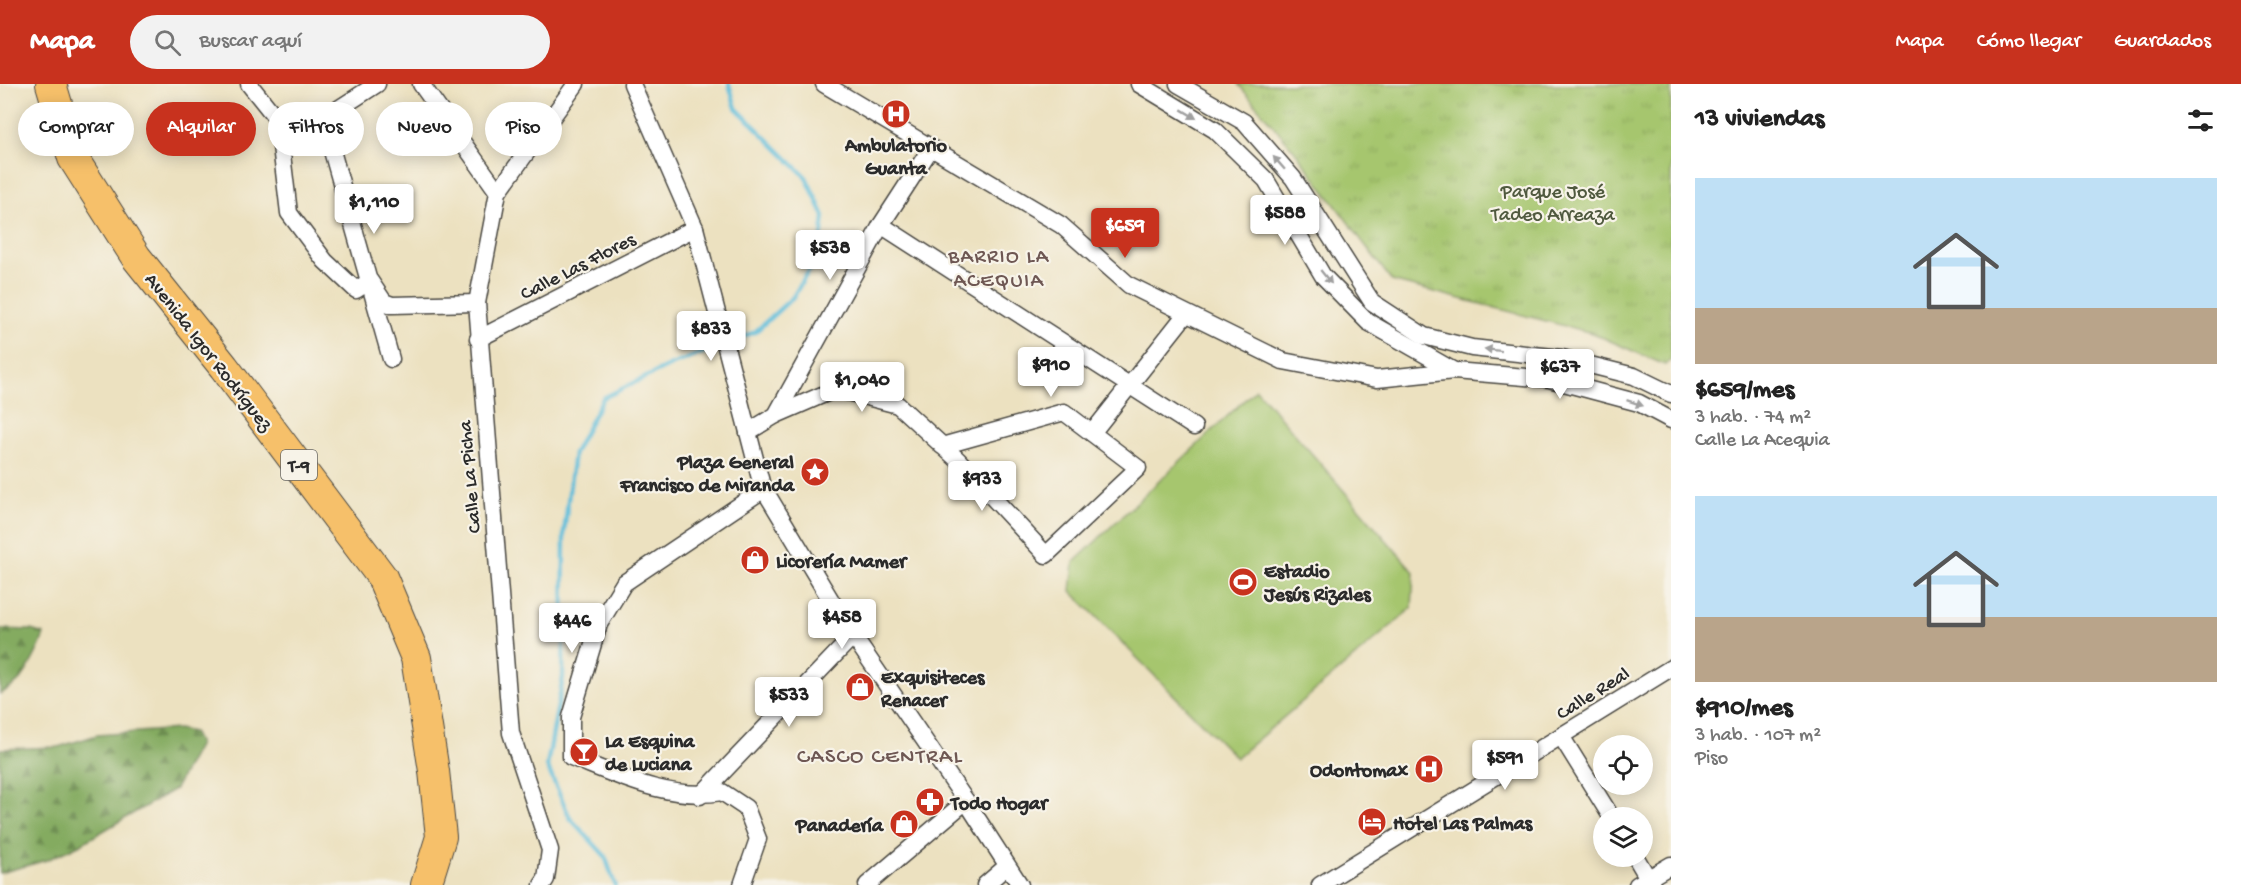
<!DOCTYPE html>
<html lang="es">
<meta charset="utf-8">
<style>
body{margin:0;font-family:"Gochi Hand",sans-serif;background:#f2f2f2;color:#222;height:100vh;display:flex;flex-direction:column;font-size:22px;white-space:nowrap}
*{box-sizing:border-box;margin:0}
p{font-size:20px;color:#767676}
.icon{flex:none;width:33px;height:33px;fill:none;stroke:currentColor;stroke-width:2;stroke-linecap:round;stroke-linejoin:round}
.map{position:relative;flex:1;overflow:hidden}
.panel{display:flex;flex-direction:column;background:#fff;width:570px}
.panel>*{flex:none}
.top-card{position:absolute;left:18px;top:18px;width:570px;height:54px;display:flex;gap:12px}
.buttons{position:absolute;left:1593px;top:651px;display:grid;gap:12px}
.buttons a{display:grid;place-items:center;width:60px;height:60px;border-radius:50%;background:#fff;box-shadow:0 3px 15px #0003;font-size:30px}
.price{position:absolute;translate:-50% -51px;padding:0 14px;border-radius:6px;background:#fff;color:#222;font-size:20px;line-height:39px;filter:drop-shadow(0 2px 3px #0008)}
.price::after{content:'';position:absolute;left:50%;top:36px;width:18px;height:14px;margin-left:-9px;background:inherit;clip-path:polygon(0 0,100% 0,50% 100%)}
.price.current{background:#c8321e;color:#fff}
ul{padding:0;list-style:none}
li{display:grid;align-content:center;gap:12px;height:318px;padding:0 24px}
li span{display:grid;place-items:center;height:186px;border-radius:0px;color:#555}
li>.icon{margin-inline-start:auto}
span .icon{width:108px;height:108px;fill:#fffc;stroke-width:1}
li b{font-size:26px}
h2{display:flex;justify-content:space-between;align-items:center;height:72px;padding:0 24px;font-size:26px}
.chip{padding:0 21px;border-radius:27px;background:#fff;box-shadow:0 3px 15px #0003;font-size:21px;line-height:54px}
.chip.current{background:#c8321e;color:#fff}
header{display:flex;align-items:center;gap:36px;box-sizing:border-box;height:84px;padding:0 30px;background:#c8321e;color:#fff}
header strong{font-size:28px}
nav{display:flex;gap:33px;margin-inline-start:auto;font-size:21px}
.search{width:420px;height:54px;background:#f2f2f2;display:flex;align-items:center;gap:15px;box-sizing:border-box;padding:0 21px;border-radius:33px;color:#767676;font-size:22px}
main{display:flex;flex:1;min-height:0}
.map>svg:first-child{display:block}
.grass{fill:#a6c66e;stroke:#68784c;stroke-width:1.5}
.forest{fill:url(#forest-firs);stroke:#586b46;stroke-width:1.5}
.park{fill:url(#park-tufts);stroke:#68784c;stroke-width:1.5}
.lines{fill:none;stroke-linecap:round;stroke-linejoin:round}
.stream{stroke:#5bbcd9;stroke-width:4.5}
.street-casing{stroke:#484641;stroke-width:19}
.highway-casing{stroke:#484641;stroke-width:32}
.street{stroke:#fff;stroke-width:16}
.highway{stroke:#f6c06b;stroke-width:30}
.oneway{fill:#a0a0a0}
.labels{text-anchor:middle;stroke-width:4.5;stroke-linejoin:round;paint-order:stroke}
.shield{fill:#f7f3e8;stroke:#686764;stroke-width:1.5}
.shield-label{font-size:18px;font-weight:bold;fill:#2b2b2b}
.poi-label{font-size:20px;font-weight:bold;fill:#2b2b2b;stroke:#f7f3e8;text-anchor:start}
.park-label{font-size:20px;fill:#505a3f;stroke:#f7f3e8}
.street-label{font-size:20px;fill:#2b2b2b;stroke:#f7f3e8}
.neighbourhood-label{font-size:21px;letter-spacing:1.5px;fill:#6e5753;stroke:#f7f3e8}
.quarter-label{font-size:22px;letter-spacing:1.5px;fill:#6e5753;stroke:#f7f3e8}
</style>
<header>
<strong>Mapa</strong>
<div class="search"><svg class="icon" aria-label="search" viewBox="0 0 24 24"><circle cx="10" cy="10" r="6"/><path d="M15 15l6 6"/></svg>Buscar aquí</div>
<nav><a>Mapa</a><a>Cómo llegar</a><a>Guardados</a></nav>
</header>
<main>
<div class="map">
<svg width="1671" height="801" viewBox="0 0 1671 801">
<defs>
<pattern id="forest-firs" width="22" height="20" patternUnits="userSpaceOnUse" patternTransform="scale(1.5)"><rect width="22" height="20" fill="#84ab61"/><path d="M5 1l3.5 6h-7zM16 11l3.5 6h-7z" fill="#6c8b50"/></pattern>
<pattern id="park-tufts" width="24" height="20" patternUnits="userSpaceOnUse" patternTransform="scale(1.5)"><rect width="24" height="20" fill="#a6c66e"/><path d="M3 7l-1-3M5 7V3M7 7l1-3M15 17l-1-3M17 17v-4M19 17l1-3" fill="none" stroke="#8faa5f"/></pattern>
</defs>
<rect width="100%" height="100%" fill="#f7f3e8"/>
<filter id="ink" filterUnits="userSpaceOnUse"><feTurbulence type="fractalNoise" baseFrequency=".0167" numOctaves="2"/><feDisplacementMap in="SourceGraphic" scale="12" xChannelSelector="R" yChannelSelector="G"/><feConvolveMatrix kernelMatrix="1 2 1 2 8 2 1 2 1" color-interpolation-filters="sRGB"/></filter>
<filter id="wash" filterUnits="userSpaceOnUse"><feTurbulence type="fractalNoise" baseFrequency=".008" numOctaves="4" result="noise"/><feDisplacementMap in="SourceGraphic" scale="24" xChannelSelector="R" yChannelSelector="G"/><feGaussianBlur stdDeviation="1.35" result="paint"/><feColorMatrix in="noise" values="0 0 0 0 0 0 0 0 0 0 0 0 0 0 0 0 0 1.4 0 .05"/><feComposite in="paint" operator="in"/></filter>
<g filter="url(#wash)">
<rect width="100%" height="100%" fill="#ece1c0"/>
<polygon class="grass" points="1256,305 1414,488 1412,524 1236,674 1071,507 1074,478"/>
<g class="forest">
<path d="M0,545L31,546L44,550C42,559 27,589 20,596C15,602 7,606 0,610Z"/>
<polygon points="178,645 193,648 199,660 175,705 81,760 47,776 0,789 0,665 58,663 97,651"/>
</g>
<polygon class="park" points="1238,0 1671,0 1671,275 1665,281 1592,249 1392,197 1294,66"/>
<g class="lines">
<polyline class="stream" points="615,801 605,772 570,734 547,682 563,593 564,448 574,369 603,314 671,281 755,248 793,213 820,168 824,132 806,93 736,24 729,0"/>
</g>
</g>
<g filter="url(#ink)">
<g class="lines">
<g class="street-casing">
<g id="street">
<polyline points="249,0 293,55"/>
<polyline points="377,0 281,62 289,129 325,177 356,206 370,197 384,218 392,221 477,219"/>
<polyline points="421,0 498,108"/>
<polyline points="632,0 695,144 762,402 847,543 966,717 1020,801"/>
<polyline points="824,0 1061,141 1129,201 1283,277 1377,295 1454,287 1549,295 1639,319 1671,336"/>
<polyline points="1139,0 1215,46 1266,96 1323,192 1368,238 1454,287"/>
<polyline points="1178,0 1244,38 1293,94 1372,218 1424,252 1472,264 1562,274 1634,292 1671,310"/>
<polyline points="323,35 391,275"/>
<polyline points="881,141 1194,343"/>
<polyline points="478,255 695,144"/>
<polyline points="776,331 836,305 898,321 958,376 1046,471 1138,384 1064,328 942,362"/>
<polyline points="748,348 776,331 881,141 931,64"/>
<polyline points="1092,349 1186,230"/>
<polyline points="1561,652 1612,734"/>
<polyline points="700,712 853,552"/>
<polyline points="1635,772 1652,801"/>
<polyline points="542,801 546,795 550,766 511,649 477,219 498,108 576,0"/>
<path d="M742,801L758,755L746,724L722,708C670,717 619,692 571,673V633L599,540L624,499L764,405"/>
<polyline points="867,801 966,717"/>
<polyline points="985,801 1007,782"/>
<polyline points="1320,801 1671,584"/>
<polyline points="1637,801 1671,781"/>
</g>
</g>
<g class="highway-casing">
<polyline id="highway" points="51,0 73,74 136,173 224,283 382,493 416,574 434,687 441,753 426,801"/>
</g>
<use href="#street" class="street"/>
<use href="#highway" class="highway"/>
</g>
<defs><path id="oneway-solid" d="M-6-.8H1V-3.2L6.5 0L1 3.2V.8H-6Z" transform="scale(1.5)"/></defs>
<g class="oneway">
<use href="#oneway-solid" transform="translate(1189 30) rotate(31)"/>
<use href="#oneway-solid" transform="translate(1279 79) rotate(-131)"/>
<use href="#oneway-solid" transform="translate(1326 193) rotate(51)"/>
<use href="#oneway-solid" transform="translate(1493 266) rotate(-173)"/>
<use href="#oneway-solid" transform="translate(1635 319) rotate(19)"/>
</g>
</g>
<defs>
<g id="hospital-disc" transform="scale(1.5)"><circle r="9.5" fill="#c8321e" stroke="#f7f3e8"/><path d="M-5-5h3v3.5h4V-5h3V5h-3V1.5h-4V5h-3Z" fill="#fff"/></g>
<g id="sight-disc" transform="scale(1.5)"><circle r="9.5" fill="#c8321e" stroke="#f7f3e8"/><path d="M0-6L1.8-2.2L6-1.7L2.9 1.2L3.7 5.4L0 3.3L-3.7 5.4L-2.9 1.2L-6-1.7L-1.8-2.2Z" fill="#fff"/></g>
<g id="shop-disc" transform="scale(1.5)"><circle r="9.5" fill="#c8321e" stroke="#f7f3e8"/><path d="M-5-2.5h2.3a2.7 3.5 0 0 1 5.4 0H5L5.5 6h-11ZM-1.5-2.5h3a1.5 2.3 0 0 0-3 0Z" fill="#fff"/></g>
<g id="stadium-disc" transform="scale(1.5)"><circle r="9.5" fill="#c8321e" stroke="#f7f3e8"/><path d="M0-5a6.5 5 0 1 0 0 10a6.5 5 0 1 0 0-10ZM-3.5-1.8h7v3.6h-7Z" fill="#fff"/></g>
<g id="bar-disc" transform="scale(1.5)"><circle r="9.5" fill="#c8321e" stroke="#f7f3e8"/><path d="M-6-5H6L.8 .8V4.5H3.5V6h-7V4.5H-.8V.8Z" fill="#fff"/></g>
<g id="pharmacy-disc" transform="scale(1.5)"><circle r="9.5" fill="#c8321e" stroke="#f7f3e8"/><path d="M-2-6h4v4h4v4h-4v4h-4v-4h-4v-4h4Z" fill="#fff"/></g>
<g id="hotel-disc" transform="scale(1.5)"><circle r="9.5" fill="#c8321e" stroke="#f7f3e8"/><path d="M-6-4.5h1.5V1H6V5H4.5V3h-9V5H-6ZM-4 0a1.8 1.8 0 1 1 3.6 0ZM.5 0V-2.5h3Q6-2.5 6 0Z" fill="#fff"/></g>
</defs>
<g fill-rule="evenodd">
<use href="#hospital-disc" x="896" y="30"/>
<use href="#sight-disc" x="815" y="388"/>
<use href="#shop-disc" x="755" y="476"/>
<use href="#stadium-disc" x="1243" y="498"/>
<use href="#shop-disc" x="860" y="603"/>
<use href="#bar-disc" x="584" y="668"/>
<use href="#hospital-disc" x="1429" y="685"/>
<use href="#pharmacy-disc" x="930" y="718"/>
<use href="#hotel-disc" x="1372" y="738"/>
<use href="#shop-disc" x="904" y="740"/>
</g>
<g class="labels">
<rect class="shield" x="281" y="366" width="36" height="30" rx="4.5"/>
<g class="shield-label">
<text x="299" y="387">T-9</text>
</g>
<g class="poi-label">
<text x="896" y="67" text-anchor="middle">Ambulatorio<tspan x="896" dy="23">Guanta</tspan></text>
<text x="794" y="384" text-anchor="end">Plaza General<tspan x="794" dy="23">Francisco de Miranda</tspan></text>
<text x="776" y="483">Licorería Mamer</text>
<text x="1264" y="493">Estadio<tspan x="1264" dy="23">Jesús Rizales</tspan></text>
<text x="881" y="599">Exquisiteces<tspan x="881" dy="23">Renacer</tspan></text>
<text x="605" y="663">La Esquina<tspan x="605" dy="23">de Luciana</tspan></text>
<text x="1408" y="692" text-anchor="end">Odontomax</text>
<text x="951" y="725">Todo Hogar</text>
<text x="1393" y="745">Hotel Las Palmas</text>
<text x="883" y="747" text-anchor="end">Panadería</text>
</g>
<g class="park-label">
<text x="1553" y="113">Parque José<tspan x="1553" dy="23">Tadeo Arreaza</tspan></text>
</g>
<g class="street-label">
<text transform="translate(577 181) rotate(-27)" y="7">Calle Las Flores</text>
<text transform="translate(210 267) rotate(52)" y="7">Avenida Igor Rodríguez</text>
<text transform="translate(468 393) rotate(-95)" y="7">Calle La Picha</text>
<text transform="translate(1592 608) rotate(-32)" y="7">Calle Real</text>
</g>
<g class="neighbourhood-label">
<text x="999" y="178">BARRIO LA<tspan x="999" dy="24">ACEQUIA</tspan></text>
</g>
<g class="quarter-label">
<text x="880" y="678">CASCO CENTRAL</text>
</g>
</g>
</svg>
<div class="buttons">
<a><svg class="icon" aria-label="locate" viewBox="0 0 24 24"><circle cx="12" cy="12" r="6"/><path d="M12 2v4M12 18v4M2 12h4M18 12h4"/></svg></a>
<a><svg class="icon" aria-label="layers" viewBox="0 0 24 24"><path d="M12 4l9 5-9 5-9-5zM3 14l9 5 9-5"/></svg></a>
</div>
<b class="price" style="left:374px;top:151px">$1,110</b>
<b class="price" style="left:1285px;top:162px">$588</b>
<b class="price current" style="left:1125px;top:175px">$659</b>
<b class="price" style="left:830px;top:197px">$538</b>
<b class="price" style="left:711px;top:278px">$833</b>
<b class="price" style="left:1051px;top:314px">$910</b>
<b class="price" style="left:1560px;top:316px">$637</b>
<b class="price" style="left:862px;top:329px">$1,040</b>
<b class="price" style="left:982px;top:428px">$933</b>
<b class="price" style="left:842px;top:566px">$458</b>
<b class="price" style="left:572px;top:570px">$446</b>
<b class="price" style="left:789px;top:644px">$533</b>
<b class="price" style="left:1505px;top:707px">$591</b>
<div class="top-card">
<a class="chip">Comprar</a>
<a class="chip current">Alquilar</a>
<a class="chip">Filtros</a>
<a class="chip">Nuevo</a>
<a class="chip">Piso</a>
</div>
</div>
<section class="panel">
<h2>13 viviendas<svg class="icon" aria-label="filters" viewBox="0 0 24 24"><path d="M4 7h16M4 17h16"/><circle cx="9" cy="7" r="2"/><circle cx="15" cy="17" r="2"/></svg></h2>
<ul>
<li><span style="background:linear-gradient(#bfe0f5 70%,#b9a48a 0)"><svg class="icon" aria-label="home" viewBox="0 0 24 24"><path d="M3 11l9-7 9 7M6 9v11h12V9"/></svg></span><div><b>$659/mes</b><p>3 hab. · 74 m²</p><p>Calle La Acequia</p></div></li>
<li><span style="background:linear-gradient(#bfe0f5 65%,#b9a48a 0)"><svg class="icon" aria-label="home" viewBox="0 0 24 24"><path d="M3 11l9-7 9 7M6 9v11h12V9"/></svg></span><div><b>$910/mes</b><p>3 hab. · 107 m²</p><p>Piso</p></div></li>
</ul>
</section>
</main>
